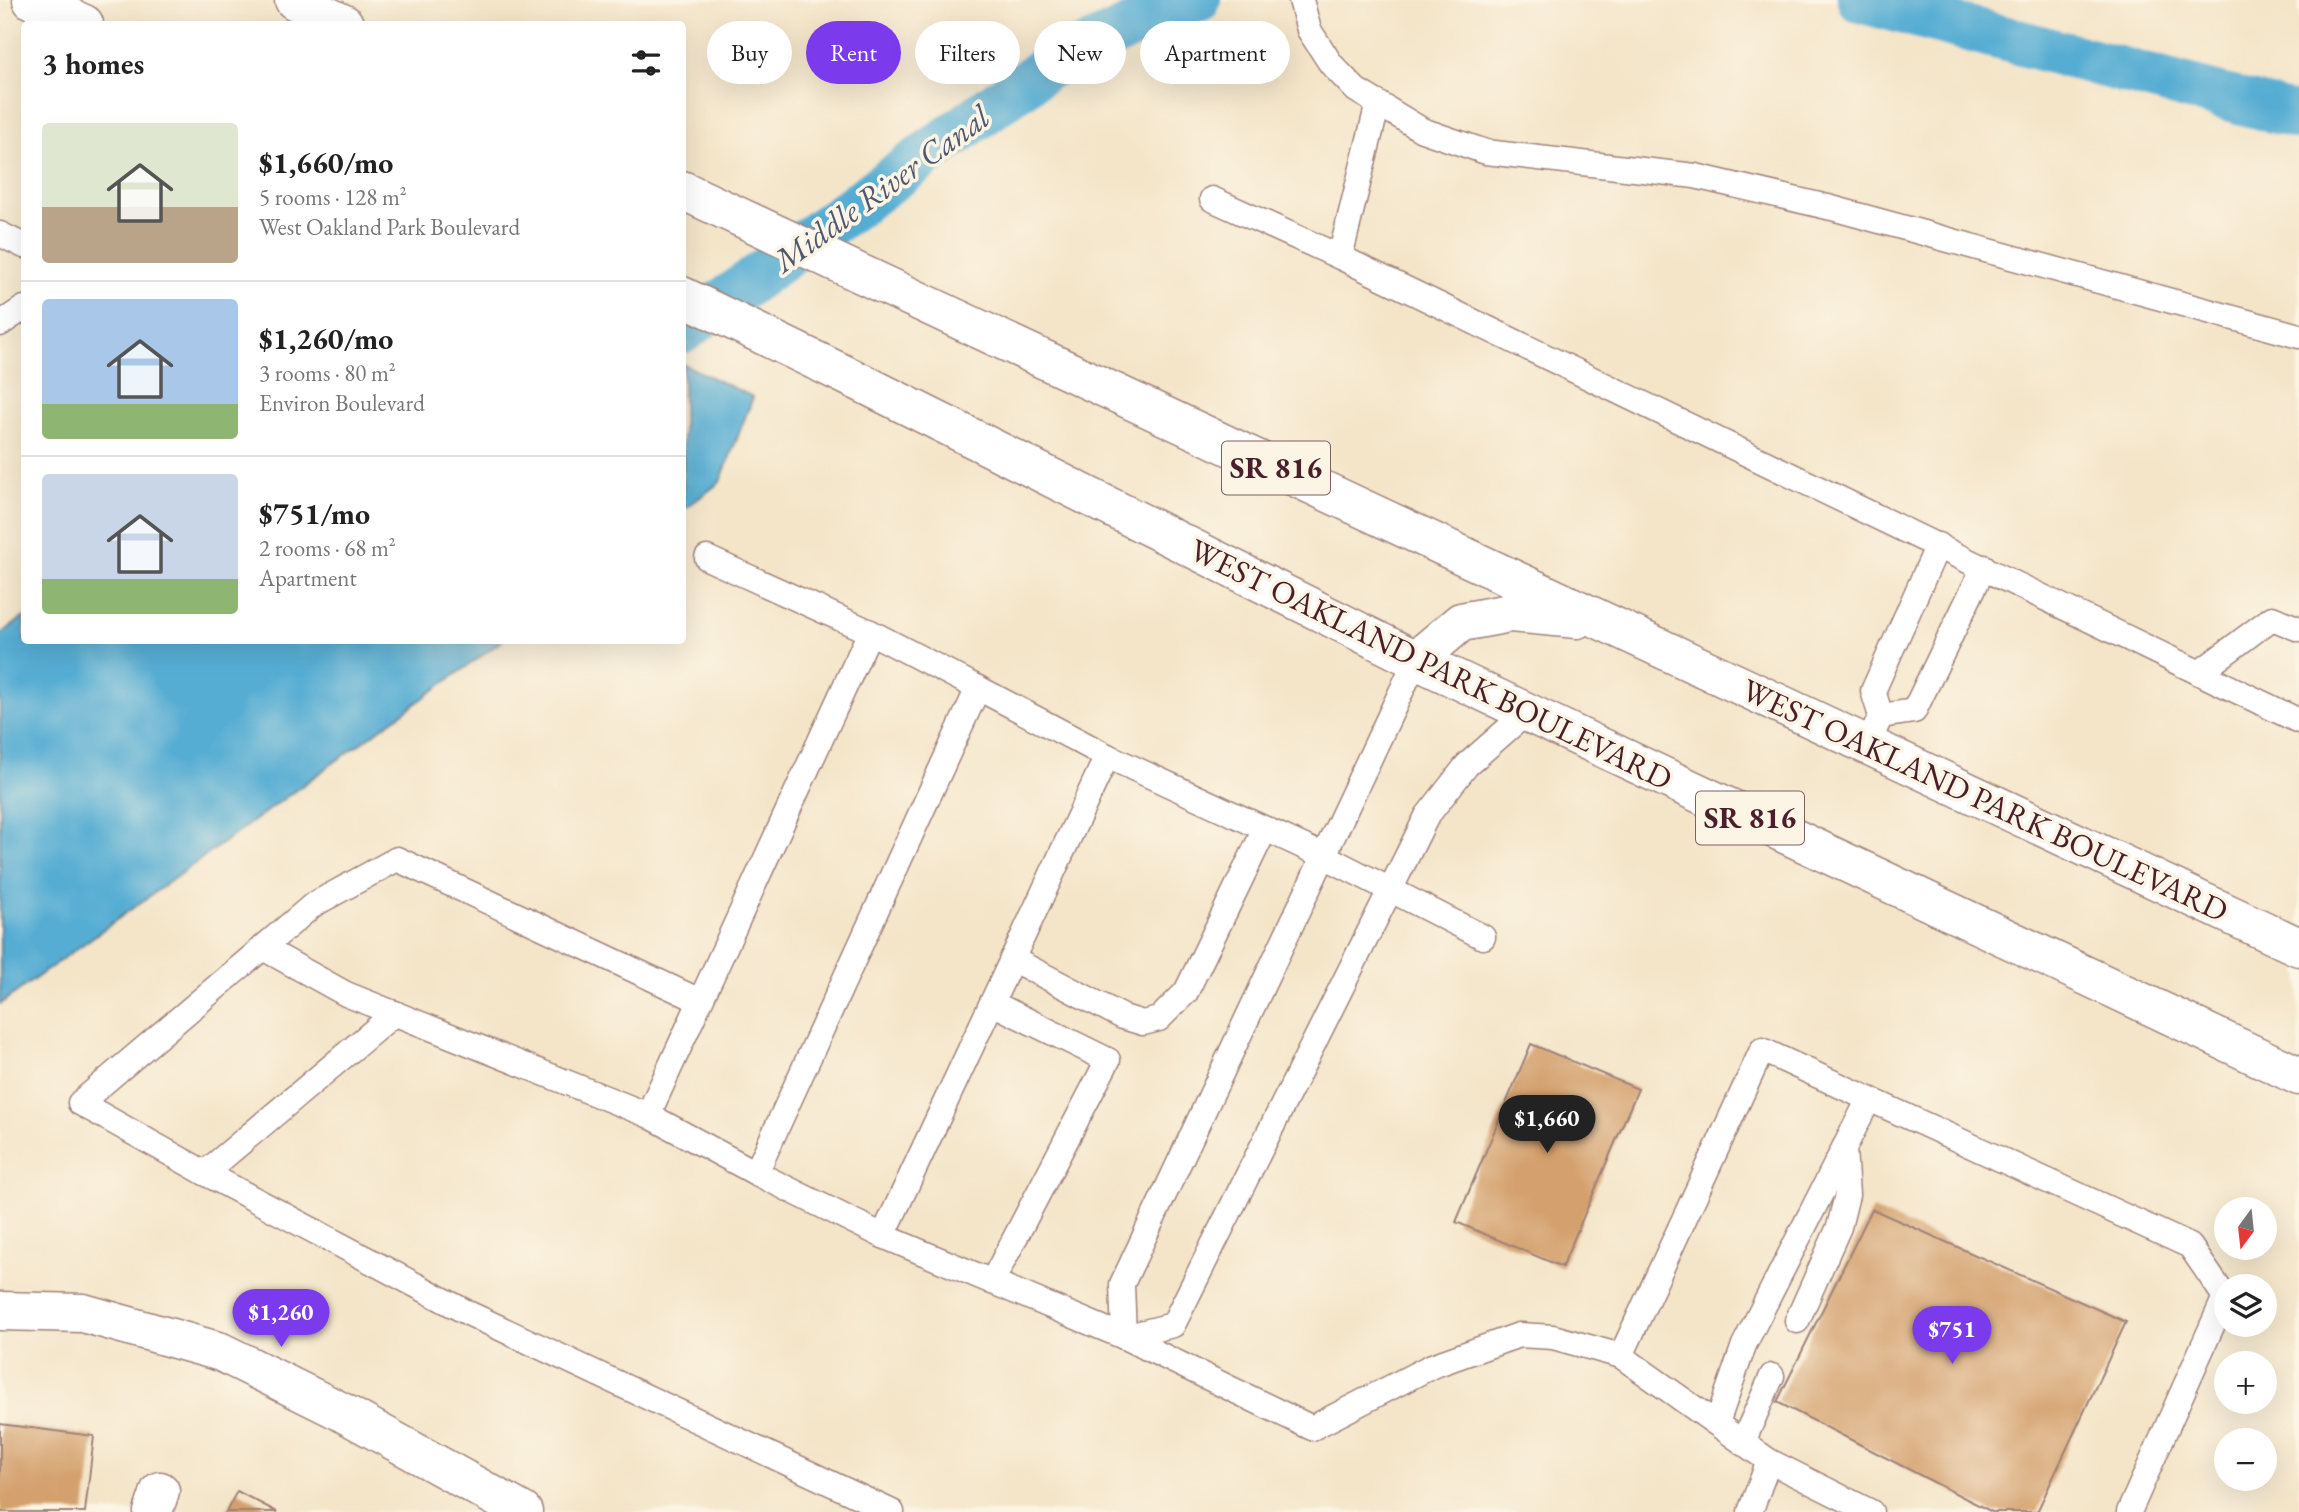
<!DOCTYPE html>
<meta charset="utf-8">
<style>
body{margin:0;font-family:"EB Garamond",serif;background:#f6f6f6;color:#222;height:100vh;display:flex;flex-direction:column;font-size:26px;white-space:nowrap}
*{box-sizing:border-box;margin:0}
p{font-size:23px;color:#767676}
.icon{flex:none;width:38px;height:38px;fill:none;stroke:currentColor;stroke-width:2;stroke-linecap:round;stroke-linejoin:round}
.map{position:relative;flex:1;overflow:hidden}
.details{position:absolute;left:21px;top:21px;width:665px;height:623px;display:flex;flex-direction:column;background:#fff;border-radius:7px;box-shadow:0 7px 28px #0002}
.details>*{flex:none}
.hud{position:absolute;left:707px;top:21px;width:665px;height:63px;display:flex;gap:14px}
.needle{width:46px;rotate:195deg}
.buttons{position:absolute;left:2214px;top:1197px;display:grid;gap:14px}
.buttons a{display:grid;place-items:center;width:63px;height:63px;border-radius:50%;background:#fff;box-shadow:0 7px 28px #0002;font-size:35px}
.price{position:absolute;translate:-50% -60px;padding:0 16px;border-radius:24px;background:#7c3aed;color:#fff;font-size:23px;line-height:46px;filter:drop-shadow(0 2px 4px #0008)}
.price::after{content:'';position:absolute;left:50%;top:42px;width:21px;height:16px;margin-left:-10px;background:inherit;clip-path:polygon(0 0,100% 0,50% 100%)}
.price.on{background:#222;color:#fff}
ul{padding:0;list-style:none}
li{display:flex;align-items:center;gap:21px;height:175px;padding:0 21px}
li+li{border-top:2px solid #e0e0e0}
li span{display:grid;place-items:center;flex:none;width:196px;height:140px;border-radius:7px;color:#555}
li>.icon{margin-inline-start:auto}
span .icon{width:84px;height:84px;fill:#fffc;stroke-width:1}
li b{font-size:30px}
h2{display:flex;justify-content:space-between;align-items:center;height:84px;padding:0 21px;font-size:30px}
.pill{padding:0 24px;border-radius:32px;background:#fff;box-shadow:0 7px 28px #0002;font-size:24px;line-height:63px}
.pill.on{background:#7c3aed;color:#fff}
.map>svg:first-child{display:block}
.water{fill:#56add3;stroke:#50667f;stroke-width:2}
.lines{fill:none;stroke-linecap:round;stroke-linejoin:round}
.canal{stroke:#56add3;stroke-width:46}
.building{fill:#d4a16e}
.service-casing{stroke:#9f827a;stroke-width:27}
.minor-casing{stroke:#9f827a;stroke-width:41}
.primary-casing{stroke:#9f827a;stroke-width:41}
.service{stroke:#fff;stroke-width:24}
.minor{stroke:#fff;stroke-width:38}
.primary{stroke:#fff;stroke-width:38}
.labels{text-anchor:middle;stroke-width:7;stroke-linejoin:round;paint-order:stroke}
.shield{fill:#fcf5e5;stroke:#7f5f63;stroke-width:2}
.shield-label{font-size:30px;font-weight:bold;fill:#4a1f2b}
.street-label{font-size:32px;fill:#4a1f2b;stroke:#fcf5e5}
.water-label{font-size:33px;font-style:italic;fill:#4f586e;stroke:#fcf5e5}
</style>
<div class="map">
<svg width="2299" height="1512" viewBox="0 0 2299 1512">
<rect width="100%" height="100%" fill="#fcf5e5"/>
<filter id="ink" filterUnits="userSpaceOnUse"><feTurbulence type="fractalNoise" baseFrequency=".0143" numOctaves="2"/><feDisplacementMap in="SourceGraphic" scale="14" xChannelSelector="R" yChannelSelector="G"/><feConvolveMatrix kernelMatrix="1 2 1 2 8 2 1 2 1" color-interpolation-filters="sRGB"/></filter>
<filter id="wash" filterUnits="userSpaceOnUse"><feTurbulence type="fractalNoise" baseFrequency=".00686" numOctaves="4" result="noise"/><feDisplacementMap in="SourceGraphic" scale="28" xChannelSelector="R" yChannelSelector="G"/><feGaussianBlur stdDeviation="1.57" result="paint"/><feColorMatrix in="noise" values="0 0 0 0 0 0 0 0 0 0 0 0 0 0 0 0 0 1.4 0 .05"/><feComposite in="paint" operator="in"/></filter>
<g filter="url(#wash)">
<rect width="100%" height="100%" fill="#f4e5c9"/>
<g class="water">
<polygon points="683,364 753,397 720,482 683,510"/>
<polygon points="24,617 24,640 502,641 0,1004 0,635"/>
</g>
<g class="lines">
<g class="canal">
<polyline points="1860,0 2299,117"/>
<polyline points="682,331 1050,65 1176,5 1198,0"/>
</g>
</g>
<g id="blocks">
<g class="building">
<polygon points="1531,1044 1638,1089 1562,1267 1456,1222"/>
<polygon points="1872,1209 2126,1322 2037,1512 1992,1512 1777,1402"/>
<polygon points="0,1424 94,1436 85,1512 0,1512"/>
<polygon points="237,1491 277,1512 226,1512"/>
</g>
</g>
</g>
<g filter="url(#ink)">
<use href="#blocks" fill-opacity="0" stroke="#9f827a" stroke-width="2"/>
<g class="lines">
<g class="service-casing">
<g id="service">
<polyline points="1301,0 1309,30 1331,64 1356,90 1422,130 1486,152 1695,176 1832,208 2299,336"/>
<polyline points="1378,103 1340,257 2299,721"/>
<polyline points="1212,199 1340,257"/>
<polyline points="0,234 24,246"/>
<polyline points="0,324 24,308"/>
<polyline points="707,558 870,632"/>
<polyline points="2199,673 2272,618 2299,629"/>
<polyline points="1881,716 1914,711 1984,567"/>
<polyline points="1868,744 1881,716 1873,691 1938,545"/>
<polyline points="1483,937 1324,856 1107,756 883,1236 1124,1337 1312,1428 1432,1366 1519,1335 1553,1337 1621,1356"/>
<polyline points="263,948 346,994 648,1115"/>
<polyline points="1012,959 1123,1017 1143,1023 1159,1019 1186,992 1265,829"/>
<polyline points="700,1001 397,859 313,905 80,1103 205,1173 470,1314 892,1512"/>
<polyline points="992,1003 1108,1060 992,1282"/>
<polyline points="205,1173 395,1013"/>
<polyline points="756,1173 648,1115 870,632 978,688"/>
<polyline points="883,1236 756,1173 978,688 1107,756"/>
<polyline points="1797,1321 1839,1227 1847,1195 1844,1148"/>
<polyline points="1124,1337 1173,1325 1427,816 1467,765 1526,713"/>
<polyline points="1124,1337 1122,1284 1416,660"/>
<polyline points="1717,1423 1744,1345 1869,1099"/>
<polyline points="1743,1442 1772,1376"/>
<polyline points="1769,1461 1621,1356 1762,1050 2190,1246 2225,1297 2129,1512"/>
<polyline points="1750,1512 1769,1461 1871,1512"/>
</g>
</g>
<g class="minor-casing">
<g id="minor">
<polyline points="0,1311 83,1313 221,1352 342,1412 523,1512"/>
<polyline points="153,1512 160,1491"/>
</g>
</g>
<g class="primary-casing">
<g id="primary">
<polyline points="32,0 84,24"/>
<polyline points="294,0 344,24"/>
<polyline points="682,190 2299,947"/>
<polyline points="682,296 860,382 1416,660 2299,1076"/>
<polyline points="1416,660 1461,622 1510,613 1577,619"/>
</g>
</g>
<use href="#service" class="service"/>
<use href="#minor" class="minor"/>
<use href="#primary" class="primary"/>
</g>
</g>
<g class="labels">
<g class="shield">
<rect x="1222" y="441.5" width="108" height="53" rx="5"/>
<rect x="1696" y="791.5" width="108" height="53" rx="5"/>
</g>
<g class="shield-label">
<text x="1276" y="478">SR 816</text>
<text x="1750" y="828">SR 816</text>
</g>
<g class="street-label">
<text transform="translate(1431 664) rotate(26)" y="11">WEST OAKLAND PARK BOULEVARD</text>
<text transform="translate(1985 800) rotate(25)" y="11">WEST OAKLAND PARK BOULEVARD</text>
</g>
<g class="water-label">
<text transform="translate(881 188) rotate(-36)" y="12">Middle River Canal</text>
</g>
</g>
</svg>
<div class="buttons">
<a><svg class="needle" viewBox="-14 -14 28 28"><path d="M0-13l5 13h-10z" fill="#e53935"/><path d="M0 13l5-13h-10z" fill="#767676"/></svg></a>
<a><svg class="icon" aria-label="layers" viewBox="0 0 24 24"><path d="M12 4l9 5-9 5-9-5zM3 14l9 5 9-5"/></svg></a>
<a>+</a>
<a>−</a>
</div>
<b class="price on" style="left:1547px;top:1155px">$1,660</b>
<b class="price" style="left:281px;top:1349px">$1,260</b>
<b class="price" style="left:1952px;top:1366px">$751</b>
<div class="hud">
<a class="pill">Buy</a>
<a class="pill on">Rent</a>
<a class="pill">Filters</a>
<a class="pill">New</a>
<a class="pill">Apartment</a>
</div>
<section class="details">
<h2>3 homes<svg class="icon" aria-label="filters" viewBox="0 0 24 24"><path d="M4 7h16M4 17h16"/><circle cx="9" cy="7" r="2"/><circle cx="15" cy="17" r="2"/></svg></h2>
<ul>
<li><span style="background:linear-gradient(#dfe7d0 60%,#b9a48a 0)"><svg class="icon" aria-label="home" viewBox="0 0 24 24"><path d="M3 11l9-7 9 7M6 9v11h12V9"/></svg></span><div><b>$1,660/mo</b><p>5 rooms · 128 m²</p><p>West Oakland Park Boulevard</p></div></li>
<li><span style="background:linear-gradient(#a9c7e8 75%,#8fb573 0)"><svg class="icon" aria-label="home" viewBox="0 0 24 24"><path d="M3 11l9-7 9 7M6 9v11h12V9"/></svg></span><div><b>$1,260/mo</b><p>3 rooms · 80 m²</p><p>Environ Boulevard</p></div></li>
<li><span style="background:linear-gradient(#c9d6e8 75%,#8fb573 0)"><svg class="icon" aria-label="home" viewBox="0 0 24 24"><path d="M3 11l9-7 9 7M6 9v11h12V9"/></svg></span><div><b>$751/mo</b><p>2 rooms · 68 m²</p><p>Apartment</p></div></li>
</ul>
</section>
</div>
